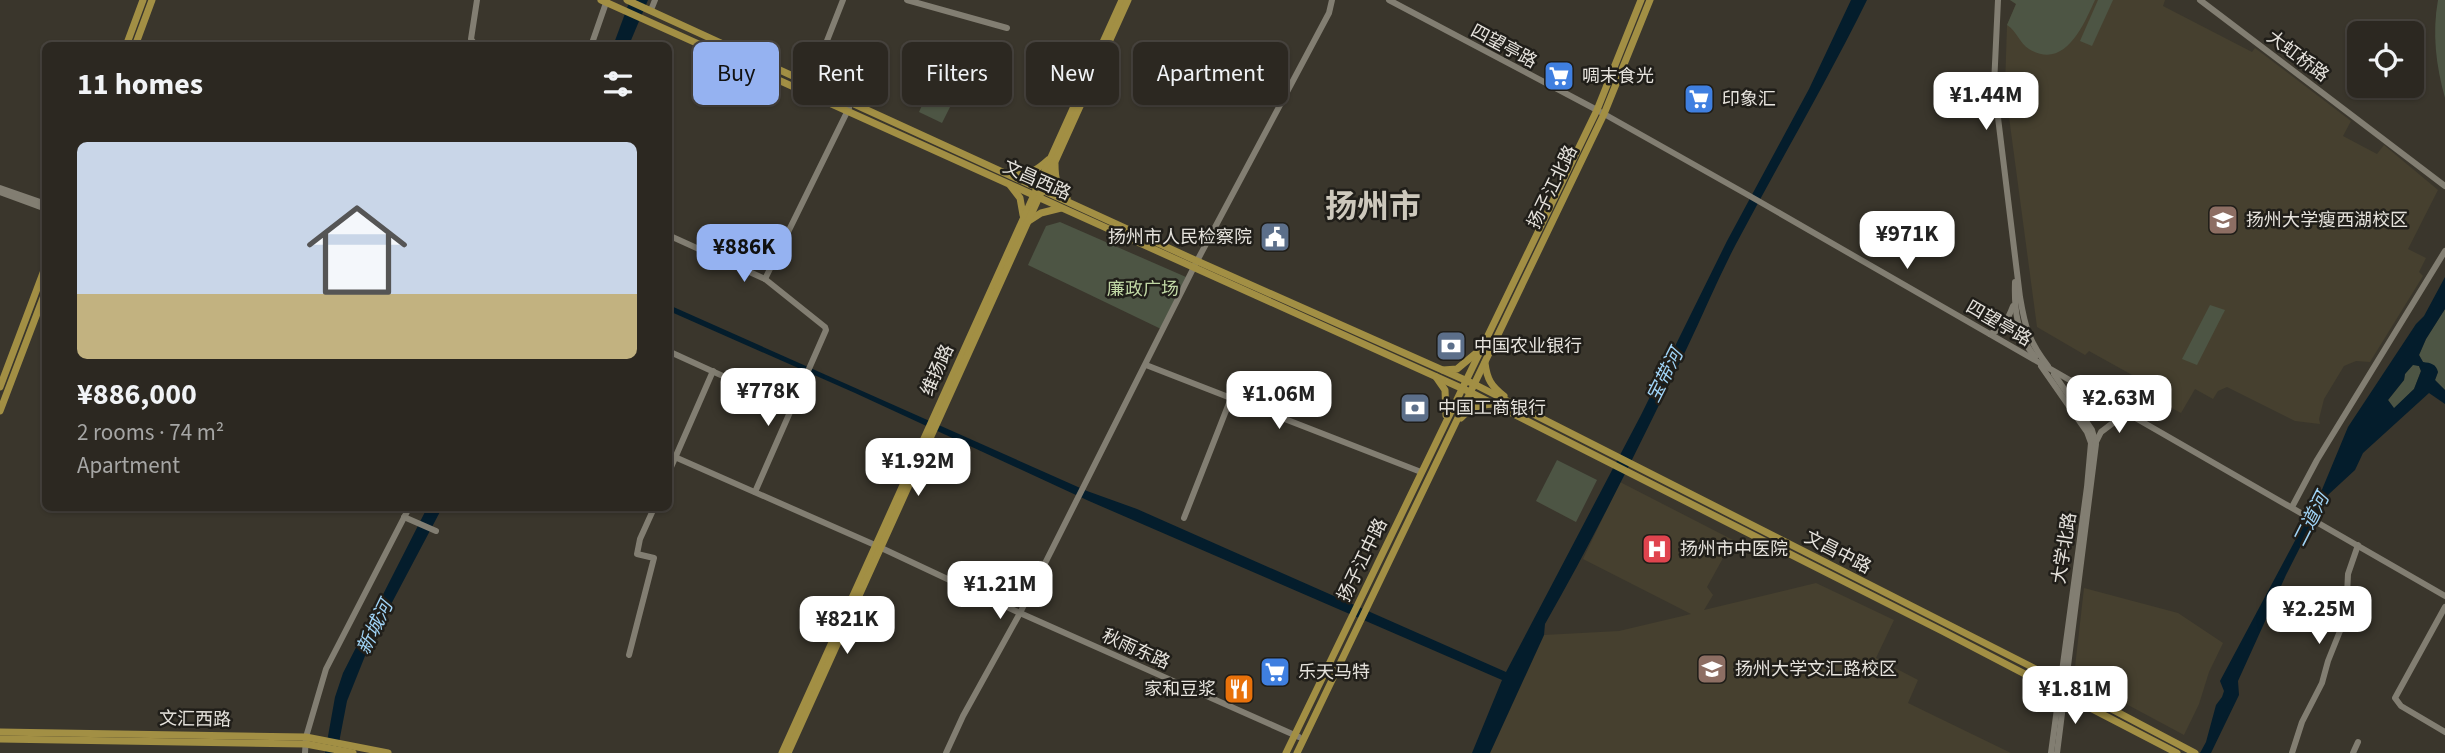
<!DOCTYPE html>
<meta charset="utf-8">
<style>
body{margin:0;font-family:"Source Sans 3","Noto Sans SC",sans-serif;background:#34302a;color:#f1f3f6;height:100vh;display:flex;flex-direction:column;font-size:26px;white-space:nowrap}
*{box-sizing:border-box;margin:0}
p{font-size:23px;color:#a6a6a5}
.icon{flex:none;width:38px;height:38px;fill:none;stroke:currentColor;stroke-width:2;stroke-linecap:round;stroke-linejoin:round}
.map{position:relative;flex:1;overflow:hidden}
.drawer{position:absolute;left:42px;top:42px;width:630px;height:469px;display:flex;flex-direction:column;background:#2c2821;border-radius:10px;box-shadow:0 2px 5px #0004,0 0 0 2px #48443f}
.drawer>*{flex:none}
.guide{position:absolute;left:693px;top:42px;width:665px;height:63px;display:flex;gap:14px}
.buttons{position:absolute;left:2347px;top:21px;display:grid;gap:14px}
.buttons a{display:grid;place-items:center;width:77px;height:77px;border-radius:10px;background:#2c2821;box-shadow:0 2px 5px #0004,0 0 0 2px #48443f;font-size:35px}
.price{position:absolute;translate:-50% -60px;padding:0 16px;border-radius:14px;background:#fff;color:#222;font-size:23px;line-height:46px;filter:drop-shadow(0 2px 4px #0008)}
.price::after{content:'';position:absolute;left:50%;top:42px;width:21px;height:16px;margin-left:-10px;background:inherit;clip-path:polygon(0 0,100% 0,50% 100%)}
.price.selected{background:#95b2f1;color:#111}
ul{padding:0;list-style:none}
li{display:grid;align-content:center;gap:14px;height:371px;padding:0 35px}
li span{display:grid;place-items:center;height:217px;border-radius:10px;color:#555}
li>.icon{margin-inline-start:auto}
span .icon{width:126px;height:126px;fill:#fffc;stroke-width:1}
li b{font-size:30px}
h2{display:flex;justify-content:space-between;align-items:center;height:84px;padding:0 35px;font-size:30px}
.pill{padding:0 24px;border-radius:10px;background:#2c2821;box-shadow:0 2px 5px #0004,0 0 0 2px #48443f;font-size:24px;line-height:63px}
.pill.selected{background:#95b2f1;color:#111}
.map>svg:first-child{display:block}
.built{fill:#46402f}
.green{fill:#4d5544}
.water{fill:#041d2c;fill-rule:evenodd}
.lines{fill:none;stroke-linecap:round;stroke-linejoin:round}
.minor{stroke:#827e72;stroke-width:6}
.major{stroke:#a28f44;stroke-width:7}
.labels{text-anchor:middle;stroke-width:5;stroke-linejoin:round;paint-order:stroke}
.street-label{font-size:18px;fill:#e6e3dd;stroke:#201e19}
.poi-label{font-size:18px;fill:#e6e3dd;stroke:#201e19;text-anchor:start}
.park-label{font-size:18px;fill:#c1d8a5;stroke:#201e19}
.water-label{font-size:19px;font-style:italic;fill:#a0d4f7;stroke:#201e19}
.town-label{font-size:32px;font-weight:bold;fill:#cdc8bc;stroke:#201e19}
</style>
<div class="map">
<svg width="2445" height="753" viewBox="0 0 2445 753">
<rect width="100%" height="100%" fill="#3a362c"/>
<g class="built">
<polygon points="2010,0 2165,0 2163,6 2252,52 2255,48 2351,121 2343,136 2377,154 2384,145 2438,190 2408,249 2426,258 2419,272 2423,276 2370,362 2356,361 2344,366 2324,399 2319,419 2320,424 2295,421 2227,387 2218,391 2213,399 2195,389 2181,413 2139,391 2143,381 2089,351 2085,355 2037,327 2005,87 2007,25 2016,4"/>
<polygon points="1620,482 1733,540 1707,587 1713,595 1704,610 1816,583 1894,620 1876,658 1918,680 1908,703 2011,753 1490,753 1544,635 1619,631 1691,614 1583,559"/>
<polygon points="2084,588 2178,613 2223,643 2209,672 2199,704 2184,735 2074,676"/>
</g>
<g class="green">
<path d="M2010,0H2095C2084,24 2065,71 2029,49C2019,43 2017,31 2007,25L2016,4Z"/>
<polygon points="2098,0 2113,0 2092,46 2080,41"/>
<path d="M2438,0H2445V98C2436,66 2432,33 2438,0Z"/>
<polygon points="929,90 953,101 942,123 919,112"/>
<polygon points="1060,222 1186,277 1161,329 1028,265 1046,226"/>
<polygon points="2210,305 2225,310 2197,365 2182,359"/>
<polygon points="2445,309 2445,390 2435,380 2438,372 2423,362 2419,355 2426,339"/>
<polygon points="2413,364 2419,366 2421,371 2414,389 2394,409 2388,400 2404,380 2405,374"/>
<polygon points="1557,460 1597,480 1576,522 1536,501"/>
</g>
<g class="water">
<polygon points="630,0 648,0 629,45 613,46"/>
<path d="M1851,0H1867C1826,83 1779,163 1736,244C1718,278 1703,315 1686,350C1641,442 1596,535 1545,624L1544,635L1490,753H1472L1502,680L1089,501L855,393L669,311V305L1087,491L1137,509L1506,672L1641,415L1727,241L1809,89Z"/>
<path d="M2445,277V309L2426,339L2419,355L2423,362C2431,363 2436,364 2438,372L2435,380L2445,390V404L2429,393L2363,453L2355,470L2329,494L2320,508L2286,575L2238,681L2239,695L2211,753H2200L2206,742L2216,705L2222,697L2224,691L2220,681L2321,492L2348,427L2416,324L2424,316ZM2413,365L2419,366L2421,371L2414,389L2394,408L2388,400L2404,380L2405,374Z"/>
<polygon points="427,508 442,508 369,646 347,701 337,753 325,753 335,697 343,673"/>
</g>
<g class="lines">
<g class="minor">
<polyline points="907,0 1007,28"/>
<polyline points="1389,0 1597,110 1748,195 2445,596"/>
<path d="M1998,0L1994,85L2020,297C2025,327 2029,342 2048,366"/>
<polyline points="2200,0 2445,186"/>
<polyline points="651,10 655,0"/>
<polyline points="476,46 471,39 477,0"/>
<polyline points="591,46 607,0"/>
<polyline points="810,84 843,0"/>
<polyline points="0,188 46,204"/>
<polyline points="0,192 46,209"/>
<polyline points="668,235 765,279 825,327 826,330 755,492"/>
<polyline points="765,279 849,108"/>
<path d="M2015,282C2014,310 2017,335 2035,357"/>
<path d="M1990,334C2004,328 2008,319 2013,306"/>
<polyline points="668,351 791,407"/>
<polyline points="1146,365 1421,472"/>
<polyline points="2041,366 2087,432 2091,443 2087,487 2051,753"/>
<polyline points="2054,374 2092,430 2096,444 2057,753"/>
<polyline points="2096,442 2101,432 2126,413"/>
<polyline points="668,454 875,545 1020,613 1299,737"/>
<polyline points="668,474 713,371"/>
<polyline points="2292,507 2317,460 2445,251"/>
<polyline points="404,517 436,531"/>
<polyline points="1184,518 1231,398"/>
<polyline points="2445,607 2395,698 2401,706 2445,732"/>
<polyline points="629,655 654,558 637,554 640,539 654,508"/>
<polyline points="305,753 306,737 326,669 409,508"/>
<polyline points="946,753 963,716 1020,613 1197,261 1329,13 1332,0"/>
<polyline points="2292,753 2302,722 2322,683 2328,661 2346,616 2348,574 2358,545"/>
<polyline points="2353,753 2358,742"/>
</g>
<g class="major">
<polyline points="601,0 1470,392 1942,631 2177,753"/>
<polyline points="627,0 1197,261 1474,384 2028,665 2195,753"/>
<polyline points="126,46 143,0"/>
<polyline points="135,46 152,0"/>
<path d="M1055,164C1055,179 1057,187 1067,198"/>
<path d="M1016,175C1030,174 1037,170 1048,160"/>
<polyline points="1010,185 1020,198 1023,215"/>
<polyline points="1027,222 1041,213 1061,208"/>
<path d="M1485,363C1487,379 1491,386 1504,396"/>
<polyline points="1443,370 1457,369 1475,354"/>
<polyline points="1436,377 1445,390 1446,415"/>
<polyline points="0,387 46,265"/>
<polyline points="0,411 46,290"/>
<path d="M1461,418C1471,407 1479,405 1493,404"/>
<polyline points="0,732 306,737 388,753"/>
<polyline points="0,739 306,744 353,753"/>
<polyline points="782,753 1122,0"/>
<polyline points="788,753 1128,0"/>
<polyline points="1286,753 1597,110 1641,0"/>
<polyline points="1297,753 1604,114 1650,0"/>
</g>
</g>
<defs>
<g id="supermarket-square" transform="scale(1.575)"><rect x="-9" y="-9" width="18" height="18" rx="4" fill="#3f7fe0" stroke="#201e19"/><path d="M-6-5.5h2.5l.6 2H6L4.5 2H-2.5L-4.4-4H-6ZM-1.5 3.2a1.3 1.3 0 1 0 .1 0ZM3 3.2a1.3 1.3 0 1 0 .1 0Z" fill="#fff"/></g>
<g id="university-square" transform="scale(1.575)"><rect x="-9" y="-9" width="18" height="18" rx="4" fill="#8d6e63" stroke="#201e19"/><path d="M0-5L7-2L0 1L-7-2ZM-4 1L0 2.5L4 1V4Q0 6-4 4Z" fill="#fff"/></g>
<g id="civic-square" transform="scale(1.575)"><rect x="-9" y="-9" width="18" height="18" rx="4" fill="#5c6f8a" stroke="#201e19"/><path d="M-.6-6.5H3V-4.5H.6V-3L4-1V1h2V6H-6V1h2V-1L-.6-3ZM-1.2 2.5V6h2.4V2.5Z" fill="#fff"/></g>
<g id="bank-square" transform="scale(1.575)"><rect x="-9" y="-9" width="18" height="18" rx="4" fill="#5c6f8a" stroke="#201e19"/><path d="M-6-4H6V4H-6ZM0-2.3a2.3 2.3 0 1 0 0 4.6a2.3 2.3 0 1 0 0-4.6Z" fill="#fff"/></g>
<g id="hospital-square" transform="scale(1.575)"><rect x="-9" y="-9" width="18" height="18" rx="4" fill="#e0444e" stroke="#201e19"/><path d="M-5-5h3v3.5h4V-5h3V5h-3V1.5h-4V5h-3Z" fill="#fff"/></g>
<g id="restaurant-square" transform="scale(1.575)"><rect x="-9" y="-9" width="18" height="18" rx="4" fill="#e8710a" stroke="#201e19"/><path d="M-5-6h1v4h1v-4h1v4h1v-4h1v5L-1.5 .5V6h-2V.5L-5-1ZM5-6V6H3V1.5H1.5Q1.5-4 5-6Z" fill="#fff"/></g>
</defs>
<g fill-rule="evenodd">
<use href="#supermarket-square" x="1559" y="76"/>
<use href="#supermarket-square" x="1699" y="99"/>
<use href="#university-square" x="2223" y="220"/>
<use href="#civic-square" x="1275" y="237"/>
<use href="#bank-square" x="1451" y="346"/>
<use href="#bank-square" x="1415" y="408"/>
<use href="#hospital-square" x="1657" y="549"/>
<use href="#university-square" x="1712" y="669"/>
<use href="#supermarket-square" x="1275" y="672"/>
<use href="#restaurant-square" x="1239" y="689"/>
</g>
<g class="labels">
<g class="street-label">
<text transform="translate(1504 46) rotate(28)" y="6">四望亭路</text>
<text transform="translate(2298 56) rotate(37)" y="6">大虹桥路</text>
<text transform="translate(1037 180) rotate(24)" y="6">文昌西路</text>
<text transform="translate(1552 187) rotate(-64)" y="6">扬子江北路</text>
<text transform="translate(1999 323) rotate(30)" y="6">四望亭路</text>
<text transform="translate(937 370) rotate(-66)" y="6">维扬路</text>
<text transform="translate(2064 548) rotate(-81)" y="6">大学北路</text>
<text transform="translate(1838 552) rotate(27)" y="6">文昌中路</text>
<text transform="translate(1362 560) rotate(-64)" y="6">扬子江中路</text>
<text transform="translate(1136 649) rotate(24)" y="6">秋雨东路</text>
<text transform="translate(195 719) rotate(1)" y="6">文汇西路</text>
</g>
<g class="poi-label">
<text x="1582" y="82">啁末食光</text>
<text x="1722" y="105">印象汇</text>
<text x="2246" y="226">扬州大学瘦西湖校区</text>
<text x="1252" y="243" text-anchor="end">扬州市人民检察院</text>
<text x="1474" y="352">中国农业银行</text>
<text x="1438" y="414">中国工商银行</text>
<text x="1680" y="555">扬州市中医院</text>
<text x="1735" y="675">扬州大学文汇路校区</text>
<text x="1298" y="678">乐天马特</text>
<text x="1216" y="695" text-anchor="end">家和豆浆</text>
</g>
<g class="park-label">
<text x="1143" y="295">廉政广场</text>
</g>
<g class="water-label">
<text transform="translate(1664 375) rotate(-63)" y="7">宝带河</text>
<text transform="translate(2310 519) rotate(-63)" y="7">二道河</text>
<text transform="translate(374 627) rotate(-64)" y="7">新城河</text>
</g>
<g class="town-label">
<text x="1373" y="217">扬州市</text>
</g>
</g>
</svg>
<div class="buttons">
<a><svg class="icon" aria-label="locate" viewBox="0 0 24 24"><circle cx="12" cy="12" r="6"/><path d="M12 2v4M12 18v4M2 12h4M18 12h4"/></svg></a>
</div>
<b class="price" style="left:1986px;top:132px">¥1.44M</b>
<b class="price" style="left:1907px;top:271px">¥971K</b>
<b class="price selected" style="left:744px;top:284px">¥886K</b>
<b class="price" style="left:768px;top:428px">¥778K</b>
<b class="price" style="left:1279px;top:431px">¥1.06M</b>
<b class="price" style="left:2119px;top:435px">¥2.63M</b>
<b class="price" style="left:918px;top:498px">¥1.92M</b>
<b class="price" style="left:1000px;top:621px">¥1.21M</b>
<b class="price" style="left:2319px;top:646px">¥2.25M</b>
<b class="price" style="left:847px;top:656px">¥821K</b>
<b class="price" style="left:2075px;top:726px">¥1.81M</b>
<div class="guide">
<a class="pill selected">Buy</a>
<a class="pill">Rent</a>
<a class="pill">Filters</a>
<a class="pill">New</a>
<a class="pill">Apartment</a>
</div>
<section class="drawer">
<h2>11 homes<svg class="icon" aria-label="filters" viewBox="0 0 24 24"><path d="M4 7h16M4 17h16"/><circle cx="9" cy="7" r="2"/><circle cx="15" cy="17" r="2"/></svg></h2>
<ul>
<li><span style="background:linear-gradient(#c9d6e8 70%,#c2b280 0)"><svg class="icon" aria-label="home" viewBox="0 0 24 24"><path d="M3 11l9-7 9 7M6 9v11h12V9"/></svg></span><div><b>¥886,000</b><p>2 rooms · 74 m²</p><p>Apartment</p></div></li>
</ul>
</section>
</div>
